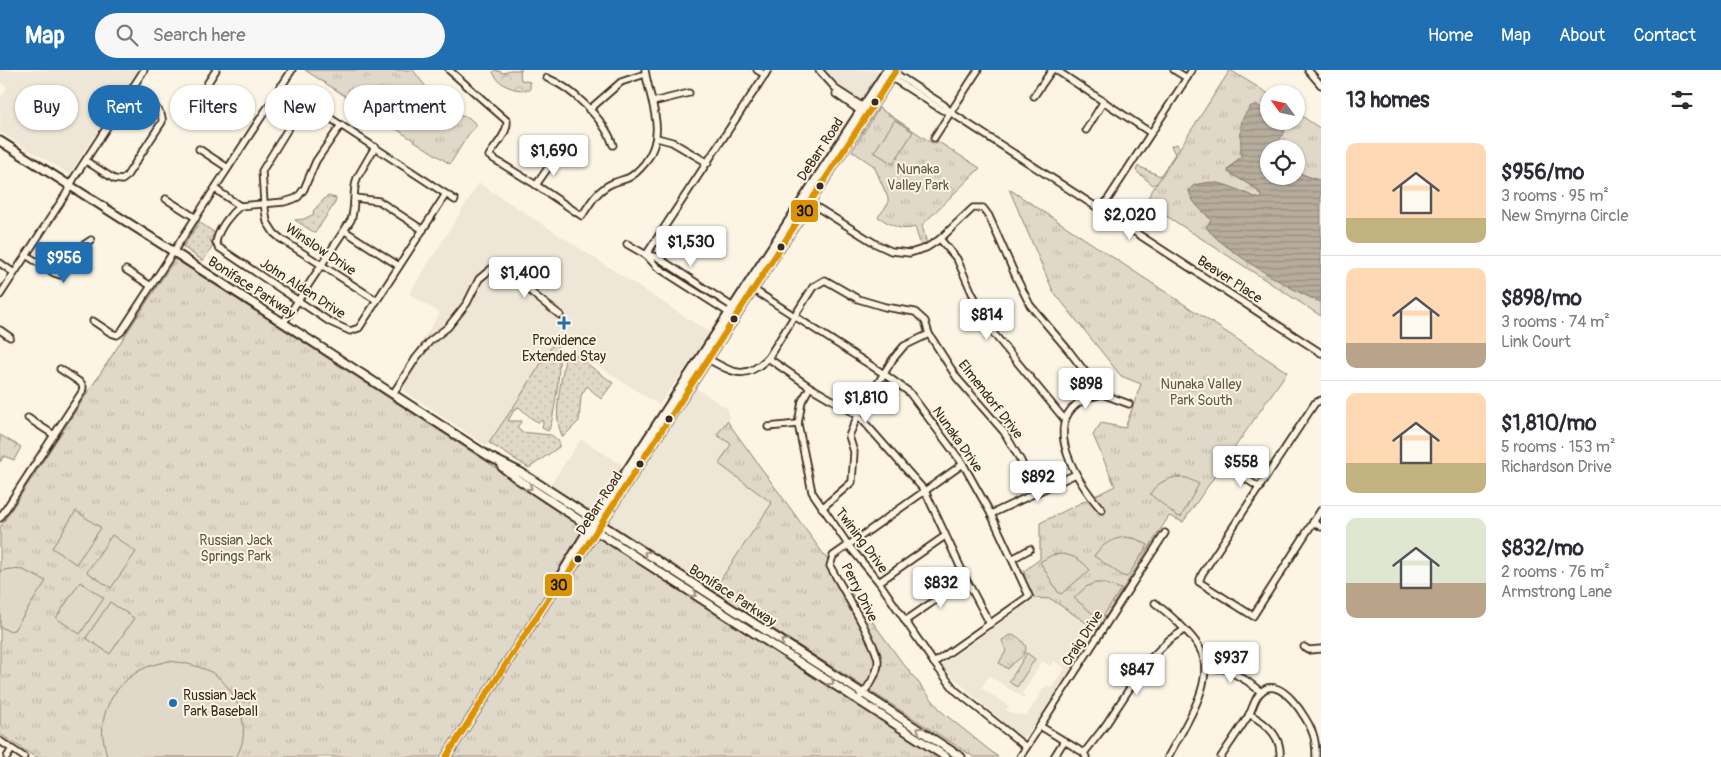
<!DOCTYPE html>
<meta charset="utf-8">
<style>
body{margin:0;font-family:Pangolin,sans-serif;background:#f7f7f7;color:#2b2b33;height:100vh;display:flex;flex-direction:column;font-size:19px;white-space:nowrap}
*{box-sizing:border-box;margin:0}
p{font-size:16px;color:#7c7c81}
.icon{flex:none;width:28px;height:28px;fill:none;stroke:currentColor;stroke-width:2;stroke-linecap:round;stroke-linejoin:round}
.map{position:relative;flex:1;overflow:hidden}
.side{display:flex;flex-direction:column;background:#fff;width:400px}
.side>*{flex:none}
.hud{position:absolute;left:15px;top:15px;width:475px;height:45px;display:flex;gap:10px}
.needle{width:32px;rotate:303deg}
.controls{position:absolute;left:1260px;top:15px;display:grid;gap:10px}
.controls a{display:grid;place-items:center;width:45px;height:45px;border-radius:50%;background:#fff;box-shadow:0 1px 4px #0004;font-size:25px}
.price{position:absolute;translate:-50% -42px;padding:0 11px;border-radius:5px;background:#fff;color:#222;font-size:16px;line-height:32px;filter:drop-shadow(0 1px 2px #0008)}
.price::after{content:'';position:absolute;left:50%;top:30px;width:15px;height:11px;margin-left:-8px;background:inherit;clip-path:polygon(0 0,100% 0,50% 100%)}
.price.current{background:#1f6fb2;color:#fff}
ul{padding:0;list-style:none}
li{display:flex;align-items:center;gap:15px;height:125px;padding:0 25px}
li+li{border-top:1px solid #e1e1e2}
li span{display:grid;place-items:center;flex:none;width:140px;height:100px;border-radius:10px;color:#555}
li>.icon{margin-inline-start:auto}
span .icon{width:60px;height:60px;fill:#fffc;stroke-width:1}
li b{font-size:21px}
h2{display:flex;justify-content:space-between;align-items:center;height:60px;padding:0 25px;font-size:21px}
.pill{padding:0 18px;border-radius:22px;background:#fff;box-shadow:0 1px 4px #0004;font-size:18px;line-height:45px}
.pill.current{background:#1f6fb2;color:#fff}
header{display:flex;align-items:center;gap:30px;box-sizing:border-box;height:70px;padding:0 25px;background:#1f6fb2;color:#fff}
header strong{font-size:24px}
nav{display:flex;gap:28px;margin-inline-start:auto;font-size:18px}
.search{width:350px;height:45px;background:#f7f7f7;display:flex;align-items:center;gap:12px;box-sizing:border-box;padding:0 18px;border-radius:28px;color:#7c7c81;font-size:19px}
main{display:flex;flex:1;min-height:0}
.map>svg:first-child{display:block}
.built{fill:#eee6d6;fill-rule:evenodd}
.grass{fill:url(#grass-dots);stroke:#8e8173}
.forest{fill:url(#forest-crowns);stroke:#8e8173}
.park{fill:url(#park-tufts);stroke:#8e8173}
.garden{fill:#e0d8c8;stroke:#8e8173}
.water{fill:url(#water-rules);stroke:#85796b}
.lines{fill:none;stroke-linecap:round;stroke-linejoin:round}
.minor-casing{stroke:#3b2a1e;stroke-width:9}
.major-casing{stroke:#3b2a1e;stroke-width:11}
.minor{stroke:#fcf5e5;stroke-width:5.5}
.major{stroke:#fcf5e5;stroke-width:7}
.bus-1-casing{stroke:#fcf5e5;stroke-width:10}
.bus-1{stroke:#db9304;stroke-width:6}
.oneway{stroke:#9c9082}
.bus-dot{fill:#3b2a1e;stroke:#fcf5e5;stroke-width:2}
.poi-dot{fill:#1f6fb2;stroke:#fcf5e5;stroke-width:2}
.labels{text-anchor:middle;stroke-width:4;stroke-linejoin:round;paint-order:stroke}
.street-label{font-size:14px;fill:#3b2a1e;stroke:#fcf5e5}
.park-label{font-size:14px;fill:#645648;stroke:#fcf5e5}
.poi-label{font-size:14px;fill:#3b2a1e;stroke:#fcf5e5}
.line-badge{stroke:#fcf5e5;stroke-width:2}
.pale-badge-label{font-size:14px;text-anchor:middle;font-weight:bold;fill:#111}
</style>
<header>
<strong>Map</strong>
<div class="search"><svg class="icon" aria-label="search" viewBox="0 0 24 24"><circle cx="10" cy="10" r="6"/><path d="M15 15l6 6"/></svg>Search here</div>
<nav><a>Home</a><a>Map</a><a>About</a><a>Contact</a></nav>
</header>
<main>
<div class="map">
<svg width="1321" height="687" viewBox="0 0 1321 687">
<defs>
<pattern id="grass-dots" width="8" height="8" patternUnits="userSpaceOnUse" patternTransform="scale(1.25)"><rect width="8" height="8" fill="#e0d8c8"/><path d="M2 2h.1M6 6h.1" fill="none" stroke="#c1baab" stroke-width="1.8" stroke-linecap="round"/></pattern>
<pattern id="forest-crowns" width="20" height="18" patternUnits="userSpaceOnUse" patternTransform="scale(1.25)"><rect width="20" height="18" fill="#e0d8c8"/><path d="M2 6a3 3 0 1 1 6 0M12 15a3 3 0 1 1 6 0" fill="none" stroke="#c1baab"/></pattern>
<pattern id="park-tufts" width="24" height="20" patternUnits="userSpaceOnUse" patternTransform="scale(1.25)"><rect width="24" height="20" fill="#e0d8c8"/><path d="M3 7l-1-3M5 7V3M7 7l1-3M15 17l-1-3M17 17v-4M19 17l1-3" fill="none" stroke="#c1baab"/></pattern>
<pattern id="water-rules" width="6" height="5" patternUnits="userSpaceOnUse" patternTransform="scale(1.25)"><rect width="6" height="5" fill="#b7ad9e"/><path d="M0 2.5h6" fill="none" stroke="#968d80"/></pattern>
</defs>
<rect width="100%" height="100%" fill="#fcf5e5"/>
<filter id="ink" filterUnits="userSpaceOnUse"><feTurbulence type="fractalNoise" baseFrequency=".02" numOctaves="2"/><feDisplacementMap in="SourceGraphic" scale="10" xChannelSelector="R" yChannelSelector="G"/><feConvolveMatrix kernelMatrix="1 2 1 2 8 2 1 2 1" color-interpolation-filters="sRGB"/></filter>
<g filter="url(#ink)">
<g class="built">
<polygon points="0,0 138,0 69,104 0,62 0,29 7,17 0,12"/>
<polygon points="822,0 881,0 860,30 833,12"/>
<polygon points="479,113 710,263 659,335 559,271 487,376 394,314 440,243 409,224"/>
<polygon points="696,318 728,339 731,374 719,394 772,433 713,521 608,453"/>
<polygon points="581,369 624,396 592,442 550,415"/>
<path d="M1035,528L1051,529L1097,560L1027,666L1019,667L942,597L943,594ZM1042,591L1051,596L1054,591L1065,598L1051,618L1046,615L1027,645L1016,644L1015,645L1006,640L1009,636L981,618L989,606L1024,628L1025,626L1022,624Z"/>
</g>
<g class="grass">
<polygon points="327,126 336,128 335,133 315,163 295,150 304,149 314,144 313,141"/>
<polygon points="199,152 215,163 210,170 213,176 203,191 183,177"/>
<path d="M555,271C557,275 559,279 559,283C561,293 554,355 548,361L542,358L543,353L542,350L538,352L531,348L519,337L514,340L508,351H522L517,357L521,362L551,365L559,371V377L529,398L489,373L520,327Z"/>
<path d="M570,281L613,313L601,329L587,316L581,326L579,351L563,367C551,347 562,311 565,288Z"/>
</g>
<g class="forest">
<path d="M495,0L504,3L510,0H522L520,2L521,10L530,12V20C515,21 500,17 493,2Z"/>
<polygon points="1177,74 1182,83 1161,111 1153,115 1136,101 1138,96 1160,106 1175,84 1171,76"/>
<polygon points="0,365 21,377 14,390 4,386 0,392"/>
</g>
<g class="park">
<polygon points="305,0 413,0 429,21 460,46 468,47 477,55 468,65 450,94"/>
<path d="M1230,0L1269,24V43L1264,38L1241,63C1243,71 1241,79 1241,86L1229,98L1228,102L1255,118L1262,127L1260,129L1221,114L1211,112L1194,115L1189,121C1195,138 1201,138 1211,150L1209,161C1227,178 1249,191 1270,204C1286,214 1302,225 1321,232V246L1145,132Z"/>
<path d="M879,38L935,75L937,71L980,98L922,155L927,174L921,176L915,157C901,162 890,154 878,147L888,134V128L874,96L852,81Z"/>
<polygon points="1296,42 1321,59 1321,111 1296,102 1296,79 1269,79 1284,63 1285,59 1279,51 1296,51"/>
<polygon points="1009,119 1287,302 1183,452 1169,446 1097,560 1051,529 1035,528 1025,513 1024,501 1040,489 1040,453 1115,416 1093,365 1101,353 1125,358 1141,314 1121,306 1053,221"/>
<polygon points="175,189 941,687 35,687 0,664 0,457"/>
<polygon points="727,351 901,591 942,642 998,687 974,687 713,521 772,433 719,394 731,374 717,365"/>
<path d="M1011,565C1016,566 1019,567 1022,571C1035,584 1012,591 1008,599L999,593L1006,581L1002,570Z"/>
</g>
<g class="garden">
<polygon points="895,50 913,62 893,94 874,82"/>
<path d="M1176,407L1187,408L1199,414L1181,447L1177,446L1150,424C1156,414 1164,410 1176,407Z"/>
<polygon points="76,441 101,458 76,494 52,478"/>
<polygon points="112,465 136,482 111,518 87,502"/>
<path d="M1125,467L1136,469L1148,475L1127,507L1123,506L1094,486C1102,474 1112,469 1125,467Z"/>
<path d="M1062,484C1075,486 1081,490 1090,500L1061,524L1058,522L1040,492L1052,485Z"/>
<polygon points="10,499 23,500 46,511 14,560 8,561 0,556 0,501"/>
<polygon points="80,512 104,528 80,564 56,548"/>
<polygon points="1095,513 1103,513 1121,519 1101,549 1098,548 1074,528 1086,517"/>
<polygon points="110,532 134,548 110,584 86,568"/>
<polygon points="1027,583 1035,589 1017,617 1009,612"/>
<path d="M169,591C184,593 197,595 211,602C237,618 254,660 236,687H107C106,681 104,674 103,668C99,638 120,608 147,597C154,594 162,593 169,591Z"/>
</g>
<path class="water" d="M1257,35L1269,43V51H1279L1285,59C1283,70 1269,77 1264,86L1269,95V106H1296V102L1321,111V232C1295,223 1222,179 1206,157L1211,150C1202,138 1194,137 1189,121L1194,115C1222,108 1234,119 1259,129L1262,127L1255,118L1228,102L1229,99L1241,86C1241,84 1240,54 1242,50C1244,45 1248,40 1251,36Z"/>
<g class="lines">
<g class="minor-casing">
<g id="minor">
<path d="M449,0L507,51C508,63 495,76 489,86L536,115L582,146C590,133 598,119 613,113C618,111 623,110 628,108C635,105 640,99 645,93C668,62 650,33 645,0"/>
<polyline points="757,0 765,5"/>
<polyline points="819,0 837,20 865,38"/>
<polyline points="890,0 944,35 950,42 1321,283"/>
<polyline points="1056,0 1151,63"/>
<polyline points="1174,0 1187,8"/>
<polyline points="1308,0 1321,15"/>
<polyline points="889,6 942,40 950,42"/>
<path d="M547,8C571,17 605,50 613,75"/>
<polyline points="207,14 216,0"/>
<polyline points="281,16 455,130"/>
<polyline points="836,24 863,43"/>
<polyline points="1034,26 1052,0"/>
<polyline points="305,31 262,101 264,133 267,152 274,163 281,169 376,230"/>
<polyline points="653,32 689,23"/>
<polyline points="589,40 621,12 645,4"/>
<polyline points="1086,60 1104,31"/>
<polyline points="657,68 672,72 708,93"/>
<polyline points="934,68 978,0"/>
<polyline points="199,79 228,98"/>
<path d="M86,91L114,109L122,110L126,107L162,52C165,38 140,28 130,22"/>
<polyline points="536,115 555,88"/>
<polyline points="215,119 240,136 284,132 294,129 298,127 304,119 316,91 341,55"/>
<polyline points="355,128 379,131 423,160"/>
<polyline points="166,129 196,148"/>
<polyline points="807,131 876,174 891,181 910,183 926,178 940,169 973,138 983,138 989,146 1016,207 1030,235 1069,281 1102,324 1129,334"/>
<path d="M240,136C230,144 219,158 216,172L218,177L330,252L350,261L359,258L446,124"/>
<polyline points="1101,140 1192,0"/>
<polyline points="345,161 399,196"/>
<polyline points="940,169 957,189 972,223 994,264 1065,350"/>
<polyline points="627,174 646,185 657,197 726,241 733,242"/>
<polyline points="26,185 54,203 60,205 65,202 82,176 91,170"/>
<polyline points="646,185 657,187 733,237 735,242 730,249"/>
<polyline points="646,185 768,0"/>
<polyline points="0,193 14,203"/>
<polyline points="126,200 151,216"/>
<polyline points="751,218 884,304 909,322 963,394 991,444 1029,526 934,593"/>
<polyline points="0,225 66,124 74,108 144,0"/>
<polyline points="93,251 111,263 117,265 121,262 292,0"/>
<path d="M284,252L351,150C356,136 352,122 357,108L375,77"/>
<polyline points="0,260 10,267"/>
<path d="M710,285L708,289C734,303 745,311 768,288L813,217L825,210L858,229L885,237L915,242L925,251L929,264L957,308L1004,362L1021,391L1034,423"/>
<polyline points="768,288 810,317 858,345 925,421 966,509 990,554"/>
<polyline points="810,317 802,331 798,354 812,422 849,476 879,512 934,593 955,620 1026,677"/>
<polyline points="393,324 416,288 430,271 448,257 467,233 479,209 491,199 497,198 509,202 538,228 560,245"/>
<polyline points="1321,330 1315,333 1202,504 1199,512 1253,546 1321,440"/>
<polyline points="28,348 54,365"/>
<polyline points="768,357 798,354"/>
<polyline points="1234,401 1260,418"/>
<polyline points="822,438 852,412 854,382 849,366 858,345 893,289 904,276 929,264"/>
<path d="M1102,440C1079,414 1039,354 1083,330C1089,327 1096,326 1102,324"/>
<polyline points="991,444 1076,404"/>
<polyline points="0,448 82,322 83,317 81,313 60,299"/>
<polyline points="1313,452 1321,457"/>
<polyline points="1012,489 1030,479"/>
<polyline points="879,512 945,466"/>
<path d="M1155,533C1168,543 1191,563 1199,577C1219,609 1183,658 1168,687"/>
<polyline points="905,551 966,509"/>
<polyline points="1304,577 1309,580 1321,579"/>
<polyline points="1205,598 1226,599 1247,611 1261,622"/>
<path d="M861,626C868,617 878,604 878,592C879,578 839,513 830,496L833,486L963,394"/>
<path d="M1249,644C1266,653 1282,667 1280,687"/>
<polyline points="1040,656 1084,683 1086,687"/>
<polyline points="0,671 24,687"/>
<polyline points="1084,683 1105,656 1147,592 1169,570 1184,560"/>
<polyline points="7,687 12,679"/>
<polyline points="1020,687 1165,463"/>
<polyline points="1054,687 1064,671"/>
<path d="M1221,687C1230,673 1240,659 1249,645C1253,638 1255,627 1261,622C1280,603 1308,649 1313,664C1316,672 1316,679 1316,687"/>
</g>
</g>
<g class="major-casing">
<g id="major">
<polyline points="0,71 174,182 490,387 522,403 961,687"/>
<polyline points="502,397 516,408 590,457 946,687"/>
<polyline points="554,516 590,457 887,0"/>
<polyline points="446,687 550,526 569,503 896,0"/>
</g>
</g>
<use href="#minor" class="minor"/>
<use href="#major" class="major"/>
<g class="bus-1-casing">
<polyline id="bus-1" points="446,687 550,526 569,503 896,0"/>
</g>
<use href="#bus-1" class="bus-1"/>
</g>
<defs><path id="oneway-chevron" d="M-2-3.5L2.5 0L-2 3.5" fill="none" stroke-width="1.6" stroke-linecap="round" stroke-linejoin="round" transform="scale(1.25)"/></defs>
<g class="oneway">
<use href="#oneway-chevron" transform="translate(529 417) rotate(33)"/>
<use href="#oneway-chevron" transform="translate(647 484) rotate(-147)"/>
<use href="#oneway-chevron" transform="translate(694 524) rotate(33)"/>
<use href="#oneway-chevron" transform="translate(784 572) rotate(-147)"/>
<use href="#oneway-chevron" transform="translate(831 612) rotate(33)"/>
<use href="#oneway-chevron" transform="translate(920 660) rotate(-147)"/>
</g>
</g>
<g class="bus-dot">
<circle cx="875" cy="32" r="4.5"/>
<circle cx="820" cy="116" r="4.5"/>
<circle cx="781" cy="177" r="4.5"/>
<circle cx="734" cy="249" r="4.5"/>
<circle cx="669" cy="349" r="4.5"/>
<circle cx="640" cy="394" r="4.5"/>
<circle cx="578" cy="489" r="4.5"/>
</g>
<g class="poi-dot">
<path d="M561.5 245.5h5v5h5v5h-5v5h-5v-5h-5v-5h5z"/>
<circle cx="173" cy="633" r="5"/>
</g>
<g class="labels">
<g class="street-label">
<text transform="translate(820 79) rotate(-57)" y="5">DeBarr Road</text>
<text transform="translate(321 179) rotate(34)" y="5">Winslow Drive</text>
<text transform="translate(1230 209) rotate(33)" y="5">Beaver Place</text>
<text transform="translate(252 217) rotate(33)" y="5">Boniface Parkway</text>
<text transform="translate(303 218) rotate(33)" y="5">John Alden Drive</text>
<text transform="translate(991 329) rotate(52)" y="5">Elmendorf Drive</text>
<text transform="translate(958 369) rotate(55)" y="5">Nunaka Drive</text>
<text transform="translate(599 433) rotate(-57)" y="5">DeBarr Road</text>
<text transform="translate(862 470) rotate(53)" y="5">Twining Drive</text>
<text transform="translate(860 522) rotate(63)" y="5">Perry Drive</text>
<text transform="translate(733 525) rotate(33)" y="5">Boniface Parkway</text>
<text transform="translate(1082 568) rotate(-57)" y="5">Craig Drive</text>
</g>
<g class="park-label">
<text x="918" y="104">Nunaka<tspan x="918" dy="16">Valley Park</tspan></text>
<text x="1201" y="319">Nunaka Valley<tspan x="1201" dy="16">Park South</tspan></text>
<text x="236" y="475">Russian Jack<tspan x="236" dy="16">Springs Park</tspan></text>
</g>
<g class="poi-label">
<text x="564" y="275">Providence<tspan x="564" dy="16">Extended Stay</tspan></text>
<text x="183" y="630" text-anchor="start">Russian Jack<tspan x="183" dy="16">Park Baseball</tspan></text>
</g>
</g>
<g class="line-badge">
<rect x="790" y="129" width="29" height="24" rx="5" fill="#db9304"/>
<rect x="544" y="503" width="29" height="24" rx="5" fill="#db9304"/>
</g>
<g class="pale-badge-label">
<text x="805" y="146">30</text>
<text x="559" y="520">30</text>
</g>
</svg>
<div class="controls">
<a><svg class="needle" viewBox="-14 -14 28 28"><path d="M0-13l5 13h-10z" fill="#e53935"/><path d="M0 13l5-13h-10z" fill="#7c7c81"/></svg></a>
<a><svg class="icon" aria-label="locate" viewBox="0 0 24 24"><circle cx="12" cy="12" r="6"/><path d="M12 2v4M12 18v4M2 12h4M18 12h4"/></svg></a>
</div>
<b class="price" style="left:554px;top:107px">$1,690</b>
<b class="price" style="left:1130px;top:171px">$2,020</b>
<b class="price" style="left:691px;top:198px">$1,530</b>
<b class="price current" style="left:64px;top:214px">$956</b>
<b class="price" style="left:525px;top:229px">$1,400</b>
<b class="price" style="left:987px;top:271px">$814</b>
<b class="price" style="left:1086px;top:340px">$898</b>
<b class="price" style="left:866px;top:354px">$1,810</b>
<b class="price" style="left:1241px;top:418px">$558</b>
<b class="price" style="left:1038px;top:433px">$892</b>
<b class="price" style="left:941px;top:539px">$832</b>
<b class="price" style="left:1231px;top:614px">$937</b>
<b class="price" style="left:1137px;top:626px">$847</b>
<div class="hud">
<a class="pill">Buy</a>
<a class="pill current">Rent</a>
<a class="pill">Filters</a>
<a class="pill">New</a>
<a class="pill">Apartment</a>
</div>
</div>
<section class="side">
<h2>13 homes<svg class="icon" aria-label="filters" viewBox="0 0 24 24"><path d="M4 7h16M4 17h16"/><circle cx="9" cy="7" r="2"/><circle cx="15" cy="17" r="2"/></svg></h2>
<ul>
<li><span style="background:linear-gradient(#ffd9b3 75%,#c2b280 0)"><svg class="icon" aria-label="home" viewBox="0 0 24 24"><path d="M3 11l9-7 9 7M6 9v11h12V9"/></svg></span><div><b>$956/mo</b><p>3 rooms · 95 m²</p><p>New Smyrna Circle</p></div></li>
<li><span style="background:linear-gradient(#ffd9b3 75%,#b9a48a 0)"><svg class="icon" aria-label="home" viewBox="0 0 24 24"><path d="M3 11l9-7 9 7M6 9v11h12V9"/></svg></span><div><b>$898/mo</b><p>3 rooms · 74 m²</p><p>Link Court</p></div></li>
<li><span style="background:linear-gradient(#ffd9b3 70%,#c2b280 0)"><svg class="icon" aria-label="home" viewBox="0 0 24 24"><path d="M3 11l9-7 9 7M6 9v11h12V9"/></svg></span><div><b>$1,810/mo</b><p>5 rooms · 153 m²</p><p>Richardson Drive</p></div></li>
<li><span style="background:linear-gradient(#dfe7d0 65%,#b9a48a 0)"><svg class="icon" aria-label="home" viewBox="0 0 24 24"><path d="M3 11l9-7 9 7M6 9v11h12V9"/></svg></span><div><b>$832/mo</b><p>2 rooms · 76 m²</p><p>Armstrong Lane</p></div></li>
</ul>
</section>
</main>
